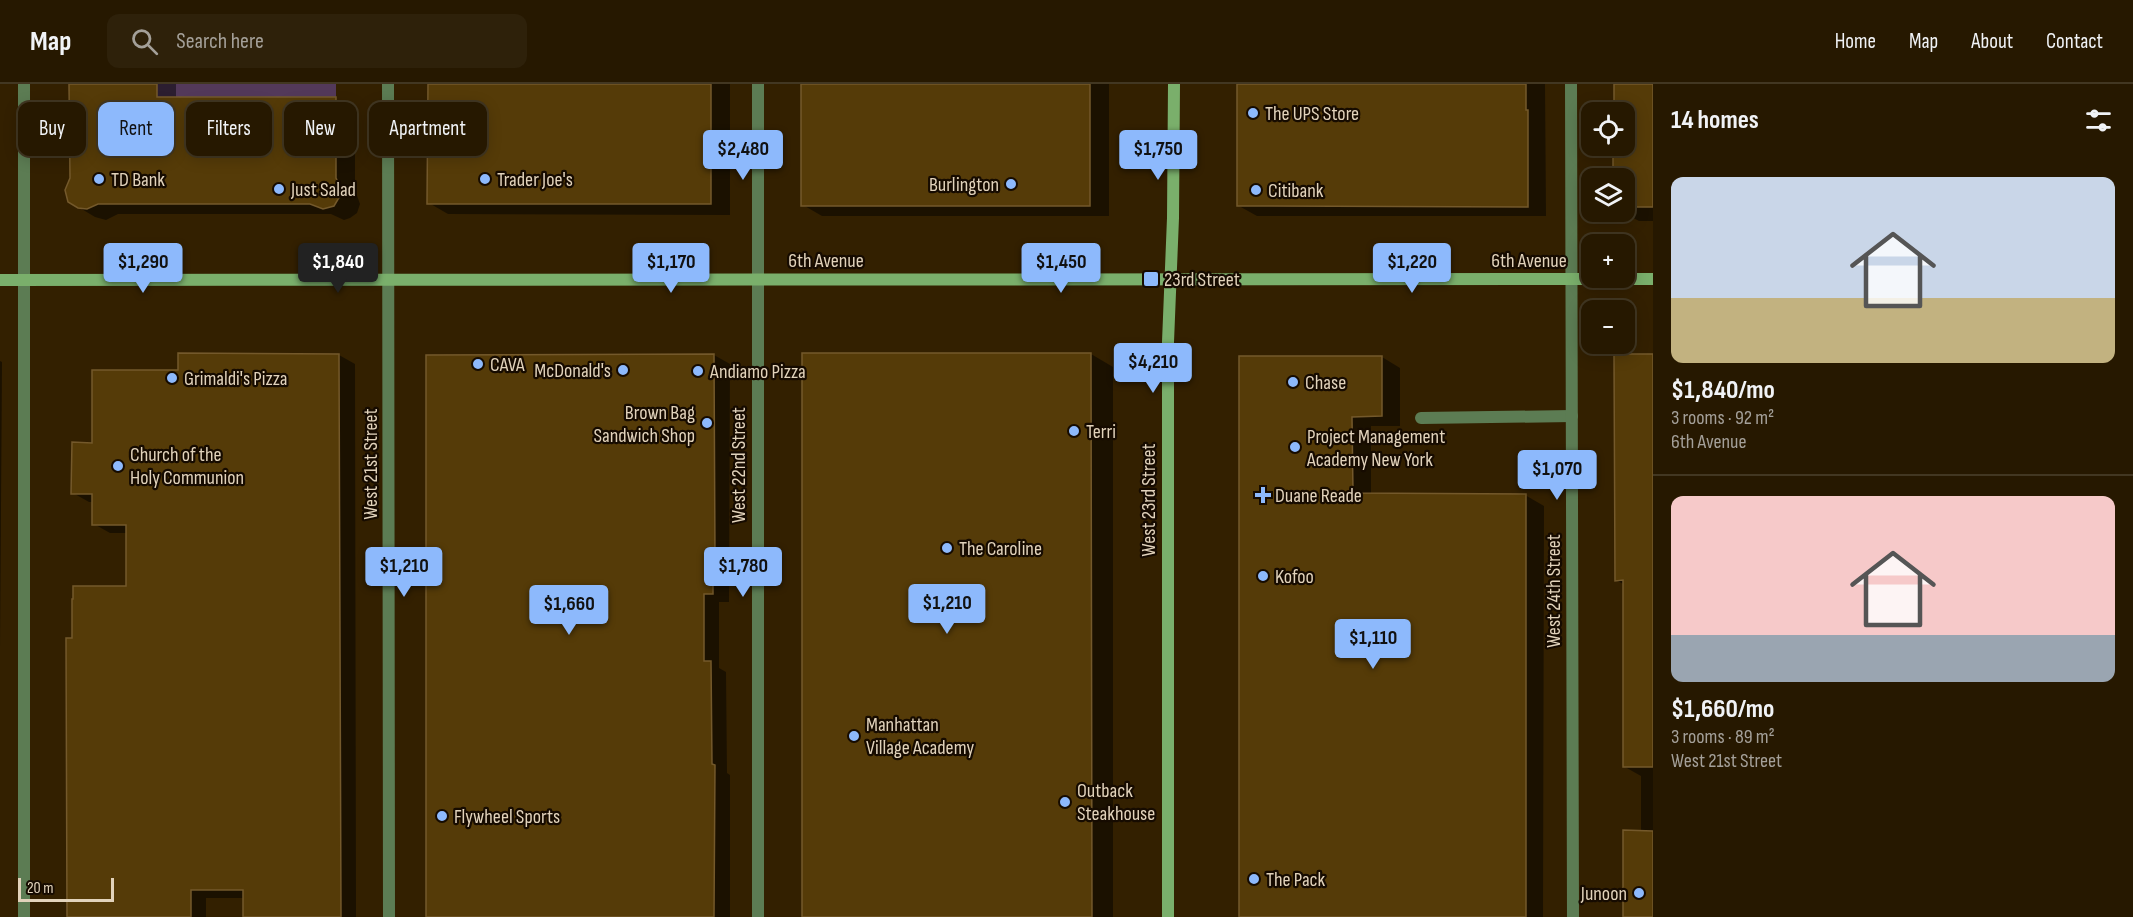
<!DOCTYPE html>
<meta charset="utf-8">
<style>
body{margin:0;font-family:"Sofia Sans Condensed",sans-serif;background:#2e210a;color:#f1f3f6;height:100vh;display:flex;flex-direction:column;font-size:22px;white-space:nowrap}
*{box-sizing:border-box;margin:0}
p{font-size:20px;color:#a4a099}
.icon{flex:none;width:33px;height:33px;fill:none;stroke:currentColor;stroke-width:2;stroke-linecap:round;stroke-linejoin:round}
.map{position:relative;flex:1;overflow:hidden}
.sheet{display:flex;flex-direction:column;background:#261800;width:480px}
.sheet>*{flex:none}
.hud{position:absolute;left:18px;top:18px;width:570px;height:54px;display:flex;gap:12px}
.buttons{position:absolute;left:1581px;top:18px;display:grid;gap:12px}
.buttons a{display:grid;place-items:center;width:54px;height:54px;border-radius:12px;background:#261800;box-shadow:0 3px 15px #0003,0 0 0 2px #423722;font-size:30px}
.scale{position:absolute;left:18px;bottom:15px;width:96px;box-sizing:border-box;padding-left:6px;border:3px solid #e2d3bb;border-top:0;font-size:16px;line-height:21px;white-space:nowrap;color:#e2d3bb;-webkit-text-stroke:4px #160b00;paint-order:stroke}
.price{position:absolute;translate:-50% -51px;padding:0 14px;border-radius:6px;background:#8db9fc;color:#111;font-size:20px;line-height:39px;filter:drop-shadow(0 2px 3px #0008)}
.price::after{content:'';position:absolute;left:50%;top:36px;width:18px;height:14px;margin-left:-9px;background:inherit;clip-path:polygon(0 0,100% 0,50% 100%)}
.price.selected{background:#222;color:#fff}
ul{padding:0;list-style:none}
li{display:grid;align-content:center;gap:12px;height:318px;padding:0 18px}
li+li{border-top:2px solid #423722}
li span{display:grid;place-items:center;height:186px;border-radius:12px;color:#555}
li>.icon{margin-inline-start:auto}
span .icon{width:108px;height:108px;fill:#fffc;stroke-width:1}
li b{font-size:26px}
h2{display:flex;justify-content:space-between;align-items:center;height:72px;padding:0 18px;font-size:26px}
.pill{padding:0 21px;border-radius:12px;background:#261800;box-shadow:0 3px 15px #0003,0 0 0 2px #423722;font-size:21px;line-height:54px}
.pill.selected{background:#8db9fc;color:#111}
header{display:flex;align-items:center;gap:36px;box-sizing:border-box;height:84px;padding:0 30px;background:#261800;border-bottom:2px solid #423722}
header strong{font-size:28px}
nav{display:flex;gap:33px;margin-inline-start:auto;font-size:21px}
.search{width:420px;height:54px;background:#2e210a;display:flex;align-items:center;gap:15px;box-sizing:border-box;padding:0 21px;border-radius:12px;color:#a4a099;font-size:22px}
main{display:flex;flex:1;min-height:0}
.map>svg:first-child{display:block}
.green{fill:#53395a}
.shadow{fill:#0007}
.building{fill:#553b08;stroke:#74592b;stroke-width:1.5}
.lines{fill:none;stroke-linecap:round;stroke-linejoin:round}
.service{stroke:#5c7c53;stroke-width:12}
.minor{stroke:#5c7c53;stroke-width:12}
.secondary{stroke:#7aaf6b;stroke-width:12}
.poi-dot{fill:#8db9fc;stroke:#160b00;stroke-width:2}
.labels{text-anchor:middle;stroke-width:4.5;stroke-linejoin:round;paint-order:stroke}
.poi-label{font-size:20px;fill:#e2d3bb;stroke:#160b00;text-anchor:start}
.street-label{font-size:20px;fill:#e2d3bb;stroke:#160b00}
</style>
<header>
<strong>Map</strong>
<div class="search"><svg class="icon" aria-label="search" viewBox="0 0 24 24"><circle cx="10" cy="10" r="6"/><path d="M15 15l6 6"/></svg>Search here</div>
<nav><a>Home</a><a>Map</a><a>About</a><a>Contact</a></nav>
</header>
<main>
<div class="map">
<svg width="1653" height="833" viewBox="0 0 1653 833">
<rect width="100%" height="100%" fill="#332000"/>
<rect class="green" x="157" y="0" width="179" height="13"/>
<g class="shadow">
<polygon points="71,0 176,0 176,15 335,15 355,26 355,106 360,120 357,129 350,134 344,136 331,130 118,130 106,136 95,133 75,121 71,95"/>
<polygon points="429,0 730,0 730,131 448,130 429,119"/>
<polygon points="803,0 1109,0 1109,132 822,132 803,121"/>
<polygon points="1239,0 1545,0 1546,132 1257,132 1239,122"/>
<polygon points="1615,0 1653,0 1653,137 1639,137 1622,128 1624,128 1624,94 1614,94 1614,62 1624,62 1624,28 1615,28"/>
<polygon points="1091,270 1113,283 1113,833 803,833"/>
<polygon points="179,271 339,271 355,280 356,833 244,833 244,814 206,814 206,833 68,833 74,555 128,503 128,449 110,449 94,440 94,418 89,418 73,409 94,360 179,288"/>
<polygon points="714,271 730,280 729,518 719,518 719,584 726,588 727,689 730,691 730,833 428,833"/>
<polygon points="1653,271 1653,833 1625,833 1641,748 1641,692 1625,683 1625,501 1616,496"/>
<polygon points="1241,273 1382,273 1400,284 1400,342 1371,342 1371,411 1525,411 1544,422 1543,833 1240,833"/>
<polygon points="0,277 2,278 0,566"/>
</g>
<g class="building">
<polygon points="69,0 157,0 157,13 336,13 336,94 341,103 340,112 334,122 323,125 310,120 98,120 87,125 78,124 68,118 65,106 70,94"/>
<polygon points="428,0 711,0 711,120 427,120"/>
<rect x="801" y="0" width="289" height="122"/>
<polygon points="1237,0 1526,0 1526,26 1528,26 1528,123 1237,122"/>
<polygon points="1614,0 1653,0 1653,123 1624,123 1624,94 1613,94 1613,62 1624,62 1624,28 1614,28"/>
<polygon points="178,269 339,270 341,833 243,833 243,806 191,806 191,833 67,833 66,554 72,554 72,515 73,515 73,502 126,502 126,441 92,441 92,410 71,410 72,358 92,359 92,286 178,286"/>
<polygon points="802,269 1091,269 1092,833 802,833"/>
<polygon points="714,270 715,475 713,475 713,510 704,510 704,577 711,577 712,680 715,681 714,833 426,833 426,271"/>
<polygon points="1614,270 1653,270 1653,683 1623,683 1623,496 1615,497"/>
<polygon points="1239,272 1382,272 1382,332 1352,333 1353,409 1526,410 1526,833 1239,833"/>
<polygon points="1623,746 1653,747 1653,833 1623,833"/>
</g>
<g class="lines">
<polyline class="service" points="1421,334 1572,332"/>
<g class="minor">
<polyline points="388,0 389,833"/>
<polyline points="758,0 758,833"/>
<polyline points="1571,0 1573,833"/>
<polyline points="24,833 24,0"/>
</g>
<g class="secondary">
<polyline points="0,196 1653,195"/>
<polyline points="1168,833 1168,258 1173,134 1174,0"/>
</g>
</g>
<g class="poi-dot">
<circle cx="1253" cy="29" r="6"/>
<circle cx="99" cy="95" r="6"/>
<circle cx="485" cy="95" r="6"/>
<circle cx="1011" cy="100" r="6"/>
<circle cx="279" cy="105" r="6"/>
<circle cx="1256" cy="106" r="6"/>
<rect x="1143" y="187" width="16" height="16" rx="3"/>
<circle cx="478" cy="280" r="6"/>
<circle cx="623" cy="286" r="6"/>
<circle cx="698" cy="287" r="6"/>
<circle cx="172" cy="294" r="6"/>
<circle cx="1293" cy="298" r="6"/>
<circle cx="707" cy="339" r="6"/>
<circle cx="1074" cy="347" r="6"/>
<circle cx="1295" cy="363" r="6"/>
<circle cx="118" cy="382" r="6"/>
<path d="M1260 402h6v6h6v6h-6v6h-6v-6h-6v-6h6z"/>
<circle cx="947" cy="464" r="6"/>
<circle cx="1263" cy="492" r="6"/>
<circle cx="854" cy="652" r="6"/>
<circle cx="1065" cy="718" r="6"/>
<circle cx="442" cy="732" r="6"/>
<circle cx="1254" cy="795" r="6"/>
<circle cx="1639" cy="809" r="6"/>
</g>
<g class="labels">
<g class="poi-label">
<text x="1265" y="36">The UPS Store</text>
<text x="111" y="102">TD Bank</text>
<text x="497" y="102">Trader Joe's</text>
<text x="999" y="107" text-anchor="end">Burlington</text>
<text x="291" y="112">Just Salad</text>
<text x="1268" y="113">Citibank</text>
<text x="1164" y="202">23rd Street</text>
<text x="490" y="287">CAVA</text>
<text x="611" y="293" text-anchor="end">McDonald's</text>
<text x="710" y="294">Andiamo Pizza</text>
<text x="184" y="301">Grimaldi's Pizza</text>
<text x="1305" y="305">Chase</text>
<text x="695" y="335" text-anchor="end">Brown Bag<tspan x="695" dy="23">Sandwich Shop</tspan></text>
<text x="1086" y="354">Terri</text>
<text x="1307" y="359">Project Management<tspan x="1307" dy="23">Academy New York</tspan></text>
<text x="130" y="377">Church of the<tspan x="130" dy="23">Holy Communion</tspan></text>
<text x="1275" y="418">Duane Reade</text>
<text x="959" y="471">The Caroline</text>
<text x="1275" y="499">Kofoo</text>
<text x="866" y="647">Manhattan<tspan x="866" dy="23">Village Academy</tspan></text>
<text x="1077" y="713">Outback<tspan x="1077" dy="23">Steakhouse</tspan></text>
<text x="454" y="739">Flywheel Sports</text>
<text x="1266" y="802">The Pack</text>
<text x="1627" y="816" text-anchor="end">Junoon</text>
</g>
<g class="street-label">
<text x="826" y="183">6th Avenue</text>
<text x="1529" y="183">6th Avenue</text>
<text transform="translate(370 380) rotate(-90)" y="7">West 21st Street</text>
<text transform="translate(738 381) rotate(-90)" y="7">West 22nd Street</text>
<text transform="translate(1148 416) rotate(-90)" y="7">West 23rd Street</text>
<text transform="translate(1553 507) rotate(-90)" y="7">West 24th Street</text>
</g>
</g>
</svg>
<div class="buttons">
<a><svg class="icon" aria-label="locate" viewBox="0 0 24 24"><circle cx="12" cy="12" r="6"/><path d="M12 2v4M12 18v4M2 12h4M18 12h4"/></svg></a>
<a><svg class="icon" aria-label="layers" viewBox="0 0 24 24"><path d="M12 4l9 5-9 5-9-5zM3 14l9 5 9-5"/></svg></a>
<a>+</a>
<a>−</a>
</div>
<div class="scale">20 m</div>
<b class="price" style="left:743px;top:97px">$2,480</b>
<b class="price" style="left:1158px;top:97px">$1,750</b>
<b class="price" style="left:143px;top:210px">$1,290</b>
<b class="price selected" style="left:338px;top:210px">$1,840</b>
<b class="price" style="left:671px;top:210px">$1,170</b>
<b class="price" style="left:1061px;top:210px">$1,450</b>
<b class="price" style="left:1412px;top:210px">$1,220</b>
<b class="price" style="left:1153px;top:310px">$4,210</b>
<b class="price" style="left:1557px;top:417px">$1,070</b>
<b class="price" style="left:404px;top:514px">$1,210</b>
<b class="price" style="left:743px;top:514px">$1,780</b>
<b class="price" style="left:947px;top:551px">$1,210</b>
<b class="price" style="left:569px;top:552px">$1,660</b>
<b class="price" style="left:1373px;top:586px">$1,110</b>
<div class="hud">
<a class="pill">Buy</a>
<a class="pill selected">Rent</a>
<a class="pill">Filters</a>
<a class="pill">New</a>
<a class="pill">Apartment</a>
</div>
</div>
<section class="sheet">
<h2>14 homes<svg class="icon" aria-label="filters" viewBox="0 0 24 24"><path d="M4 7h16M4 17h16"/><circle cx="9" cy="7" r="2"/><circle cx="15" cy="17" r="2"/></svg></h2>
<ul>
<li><span style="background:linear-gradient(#c9d6e8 65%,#c2b280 0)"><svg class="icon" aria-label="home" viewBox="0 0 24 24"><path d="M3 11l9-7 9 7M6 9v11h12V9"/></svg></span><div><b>$1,840/mo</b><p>3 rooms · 92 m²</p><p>6th Avenue</p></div></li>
<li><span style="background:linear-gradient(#f6c9c9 75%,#9aa5b1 0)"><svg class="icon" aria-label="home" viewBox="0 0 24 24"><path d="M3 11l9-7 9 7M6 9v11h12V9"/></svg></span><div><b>$1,660/mo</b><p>3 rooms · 89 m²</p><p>West 21st Street</p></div></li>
</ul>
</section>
</main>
